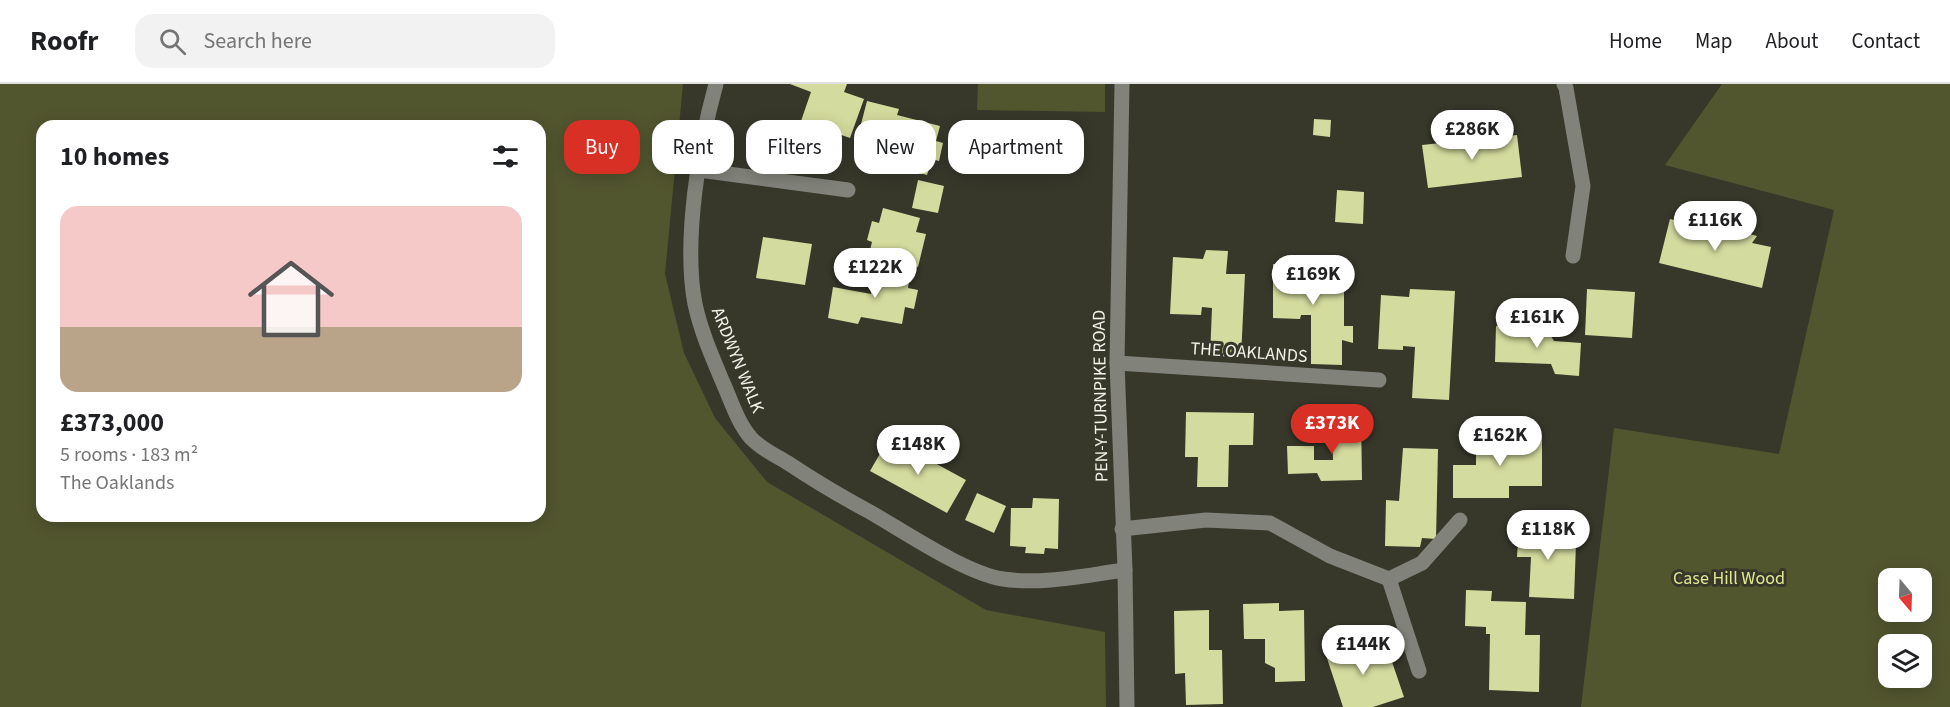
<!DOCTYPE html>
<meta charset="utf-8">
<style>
body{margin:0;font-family:"Source Sans 3",sans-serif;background:#f2f2f2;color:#202124;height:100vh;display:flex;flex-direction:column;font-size:22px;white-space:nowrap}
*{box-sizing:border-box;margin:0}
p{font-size:20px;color:#757577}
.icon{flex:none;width:33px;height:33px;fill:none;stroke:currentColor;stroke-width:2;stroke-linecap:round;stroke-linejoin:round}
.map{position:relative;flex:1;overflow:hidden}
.side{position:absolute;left:36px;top:36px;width:510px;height:402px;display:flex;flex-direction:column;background:#fff;border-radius:18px;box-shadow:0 3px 15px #0003}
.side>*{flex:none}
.hud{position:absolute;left:564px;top:36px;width:570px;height:54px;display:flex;gap:12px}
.needle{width:39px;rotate:161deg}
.buttons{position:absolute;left:1878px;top:484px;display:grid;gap:12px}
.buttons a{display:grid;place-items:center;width:54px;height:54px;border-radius:12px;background:#fff;box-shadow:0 3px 15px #0003;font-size:30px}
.price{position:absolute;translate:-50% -51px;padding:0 14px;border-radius:21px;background:#fff;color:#222;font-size:20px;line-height:39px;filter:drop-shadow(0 2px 3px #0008)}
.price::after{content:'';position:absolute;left:50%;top:36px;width:18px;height:14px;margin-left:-9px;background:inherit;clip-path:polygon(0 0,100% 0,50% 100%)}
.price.on{background:#d93025;color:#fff}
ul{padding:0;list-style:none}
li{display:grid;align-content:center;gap:12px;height:318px;padding:0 24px}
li+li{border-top:2px solid #e0e0e0}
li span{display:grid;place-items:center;height:186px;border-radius:18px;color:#555}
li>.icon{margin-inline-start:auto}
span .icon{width:108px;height:108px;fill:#fffc;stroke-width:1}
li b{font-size:26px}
h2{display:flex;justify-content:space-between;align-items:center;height:72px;padding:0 24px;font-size:26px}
.tag{padding:0 21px;border-radius:18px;background:#fff;box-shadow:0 3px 15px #0003;font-size:21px;line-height:54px}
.tag.on{background:#d93025;color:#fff}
header{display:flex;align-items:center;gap:36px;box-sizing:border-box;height:84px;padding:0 30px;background:#fff;border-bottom:2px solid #e0e0e0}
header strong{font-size:28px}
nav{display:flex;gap:33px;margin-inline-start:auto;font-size:21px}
.search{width:420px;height:54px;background:#f2f2f2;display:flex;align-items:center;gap:15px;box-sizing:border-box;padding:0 21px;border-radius:18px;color:#757577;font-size:22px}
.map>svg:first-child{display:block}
.green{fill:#52562f;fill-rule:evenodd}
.building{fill:#d4db9e}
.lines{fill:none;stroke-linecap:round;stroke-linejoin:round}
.minor{stroke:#81827a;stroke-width:15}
.labels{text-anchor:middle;stroke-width:6;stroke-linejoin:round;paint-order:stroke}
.street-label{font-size:18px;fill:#f0f1e8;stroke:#37382a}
.park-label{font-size:18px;fill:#dfe891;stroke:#37382a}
</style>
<header>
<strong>Roofr</strong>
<div class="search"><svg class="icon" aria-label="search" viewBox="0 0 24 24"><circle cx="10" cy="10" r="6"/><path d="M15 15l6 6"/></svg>Search here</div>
<nav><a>Home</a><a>Map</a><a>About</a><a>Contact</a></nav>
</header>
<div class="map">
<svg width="1950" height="623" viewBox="0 0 1950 623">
<rect width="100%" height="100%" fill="#37382a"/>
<g class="green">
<path d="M0,0H683L665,190L684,269L715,334L767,398L986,526L1105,548L1106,623H0ZM42,42H540V432H42Z"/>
<polygon points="978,0 1105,0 1105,28 977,26"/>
<path d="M1722,0H1950V623H1581L1614,344L1779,370L1834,126L1665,81ZM1888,495H1922V528H1888ZM1888,561H1922V594H1888Z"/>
</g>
<g class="building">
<polygon points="790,0 847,0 844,8 864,15 850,54 801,37 811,8"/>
<polygon points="867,17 899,25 897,31 940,42 936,57 943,59 939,77 932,75 927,91 883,79 889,56 859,48"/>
<polygon points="1314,35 1331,36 1330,53 1313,51"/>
<polygon points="1517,51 1522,93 1428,104 1422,61"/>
<polygon points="918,96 944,102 938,129 912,124"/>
<polygon points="1337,106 1364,108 1363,140 1335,138"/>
<polygon points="883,124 920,134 916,148 926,150 918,183 869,170 872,158 867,156 872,137 879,139"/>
<polygon points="1694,134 1757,152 1752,159 1771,163 1762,204 1659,179 1670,135 1690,140"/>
<polygon points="763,153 812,160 805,201 756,194"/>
<polygon points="1206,166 1228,167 1226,190 1245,190 1241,273 1210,272 1212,224 1202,223 1201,231 1170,230 1173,173 1203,175"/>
<polygon points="1305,173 1326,173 1326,199 1344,199 1344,242 1353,242 1353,259 1342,256 1342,281 1311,280 1311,231 1301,231 1300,235 1273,234 1273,180 1302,180"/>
<polygon points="869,183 910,190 908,204 918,206 914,225 905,223 902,240 861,233 858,240 828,234 833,203 871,210"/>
<polygon points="1410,205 1455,207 1449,316 1412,314 1415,263 1403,262 1403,266 1378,265 1381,211 1409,213"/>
<polygon points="1587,205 1635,208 1632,254 1585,251"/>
<polygon points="1496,242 1546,244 1554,257 1581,259 1579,292 1555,290 1551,280 1495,278"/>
<polygon points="1186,328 1254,329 1253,361 1229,361 1228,403 1197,403 1198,373 1185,373"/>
<polygon points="1361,334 1362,396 1321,397 1317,389 1288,390 1287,362 1314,362 1314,376 1333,376 1332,335"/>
<polygon points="1476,351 1542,351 1542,402 1509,402 1509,414 1453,414 1453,381 1476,381"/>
<polygon points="889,354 966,396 947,429 870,387"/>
<polygon points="1403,364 1438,365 1436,455 1422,454 1420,463 1385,462 1386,416 1399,417"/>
<polygon points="977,409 1006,422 994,449 965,436"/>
<polygon points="1033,414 1059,415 1058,465 1045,464 1044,470 1025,469 1026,463 1010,462 1011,424 1032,424"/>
<polygon points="1519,440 1558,441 1557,458 1576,459 1574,515 1529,513 1531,473 1517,473"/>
<polygon points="1466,506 1492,507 1491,517 1526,518 1525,551 1540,551 1539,608 1489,606 1490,550 1486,550 1486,543 1465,542"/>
<polygon points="1279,519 1279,527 1304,526 1305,597 1275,598 1275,584 1265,579 1265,555 1244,555 1243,520"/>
<polygon points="1209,526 1209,566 1222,566 1223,620 1186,621 1185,589 1175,590 1174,527"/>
<polygon points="1360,554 1367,576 1389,569 1404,613 1373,623 1343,623 1324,565"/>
</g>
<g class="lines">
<g class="minor">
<path d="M716,0C699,61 683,158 695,220C701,248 713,275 724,301C732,319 738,339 751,354C761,365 775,371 788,379C815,397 842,413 870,428C905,448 965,489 1003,495C1043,501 1086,491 1125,486"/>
<polyline points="1122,0 1117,279 1125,486 1127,623"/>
<polyline points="1564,0 1566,4 1583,102 1573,172"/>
<polyline points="699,86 848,106"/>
<polyline points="1117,279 1379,296"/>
<polyline points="1122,445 1206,436 1270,439 1330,472 1389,495 1419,587"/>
<polyline points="1389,495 1422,479 1460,436"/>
</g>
</g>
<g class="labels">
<g class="street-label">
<text transform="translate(1249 268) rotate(4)" y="6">THE OAKLANDS</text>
<text transform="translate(738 276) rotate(68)" y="6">ARDWYN WALK</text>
<text transform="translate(1100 312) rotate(-91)" y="6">PEN-Y-TURNPIKE ROAD</text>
</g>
<g class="park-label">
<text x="1729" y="500">Case Hill Wood</text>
</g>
</g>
</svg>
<div class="buttons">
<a><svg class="needle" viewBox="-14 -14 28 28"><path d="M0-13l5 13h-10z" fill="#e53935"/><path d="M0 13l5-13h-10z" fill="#757577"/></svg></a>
<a><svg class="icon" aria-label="layers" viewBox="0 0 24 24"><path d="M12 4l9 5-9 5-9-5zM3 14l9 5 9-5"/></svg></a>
</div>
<b class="price" style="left:1472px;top:77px">£286K</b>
<b class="price" style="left:1715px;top:168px">£116K</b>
<b class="price" style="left:875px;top:215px">£122K</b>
<b class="price" style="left:1313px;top:222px">£169K</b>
<b class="price" style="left:1537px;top:265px">£161K</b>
<b class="price on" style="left:1332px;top:371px">£373K</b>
<b class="price" style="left:1500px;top:383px">£162K</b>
<b class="price" style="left:918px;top:392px">£148K</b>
<b class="price" style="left:1548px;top:477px">£118K</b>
<b class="price" style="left:1363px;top:592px">£144K</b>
<div class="hud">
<a class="tag on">Buy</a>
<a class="tag">Rent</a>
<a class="tag">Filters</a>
<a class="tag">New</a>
<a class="tag">Apartment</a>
</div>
<section class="side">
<h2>10 homes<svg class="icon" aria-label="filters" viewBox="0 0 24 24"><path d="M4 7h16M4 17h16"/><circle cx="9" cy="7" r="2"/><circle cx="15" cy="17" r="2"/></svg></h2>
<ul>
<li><span style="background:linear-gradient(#f6c9c9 65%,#b9a48a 0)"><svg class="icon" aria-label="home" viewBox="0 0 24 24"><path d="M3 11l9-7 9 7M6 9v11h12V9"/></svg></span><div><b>£373,000</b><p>5 rooms · 183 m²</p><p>The Oaklands</p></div></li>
</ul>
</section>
</div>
